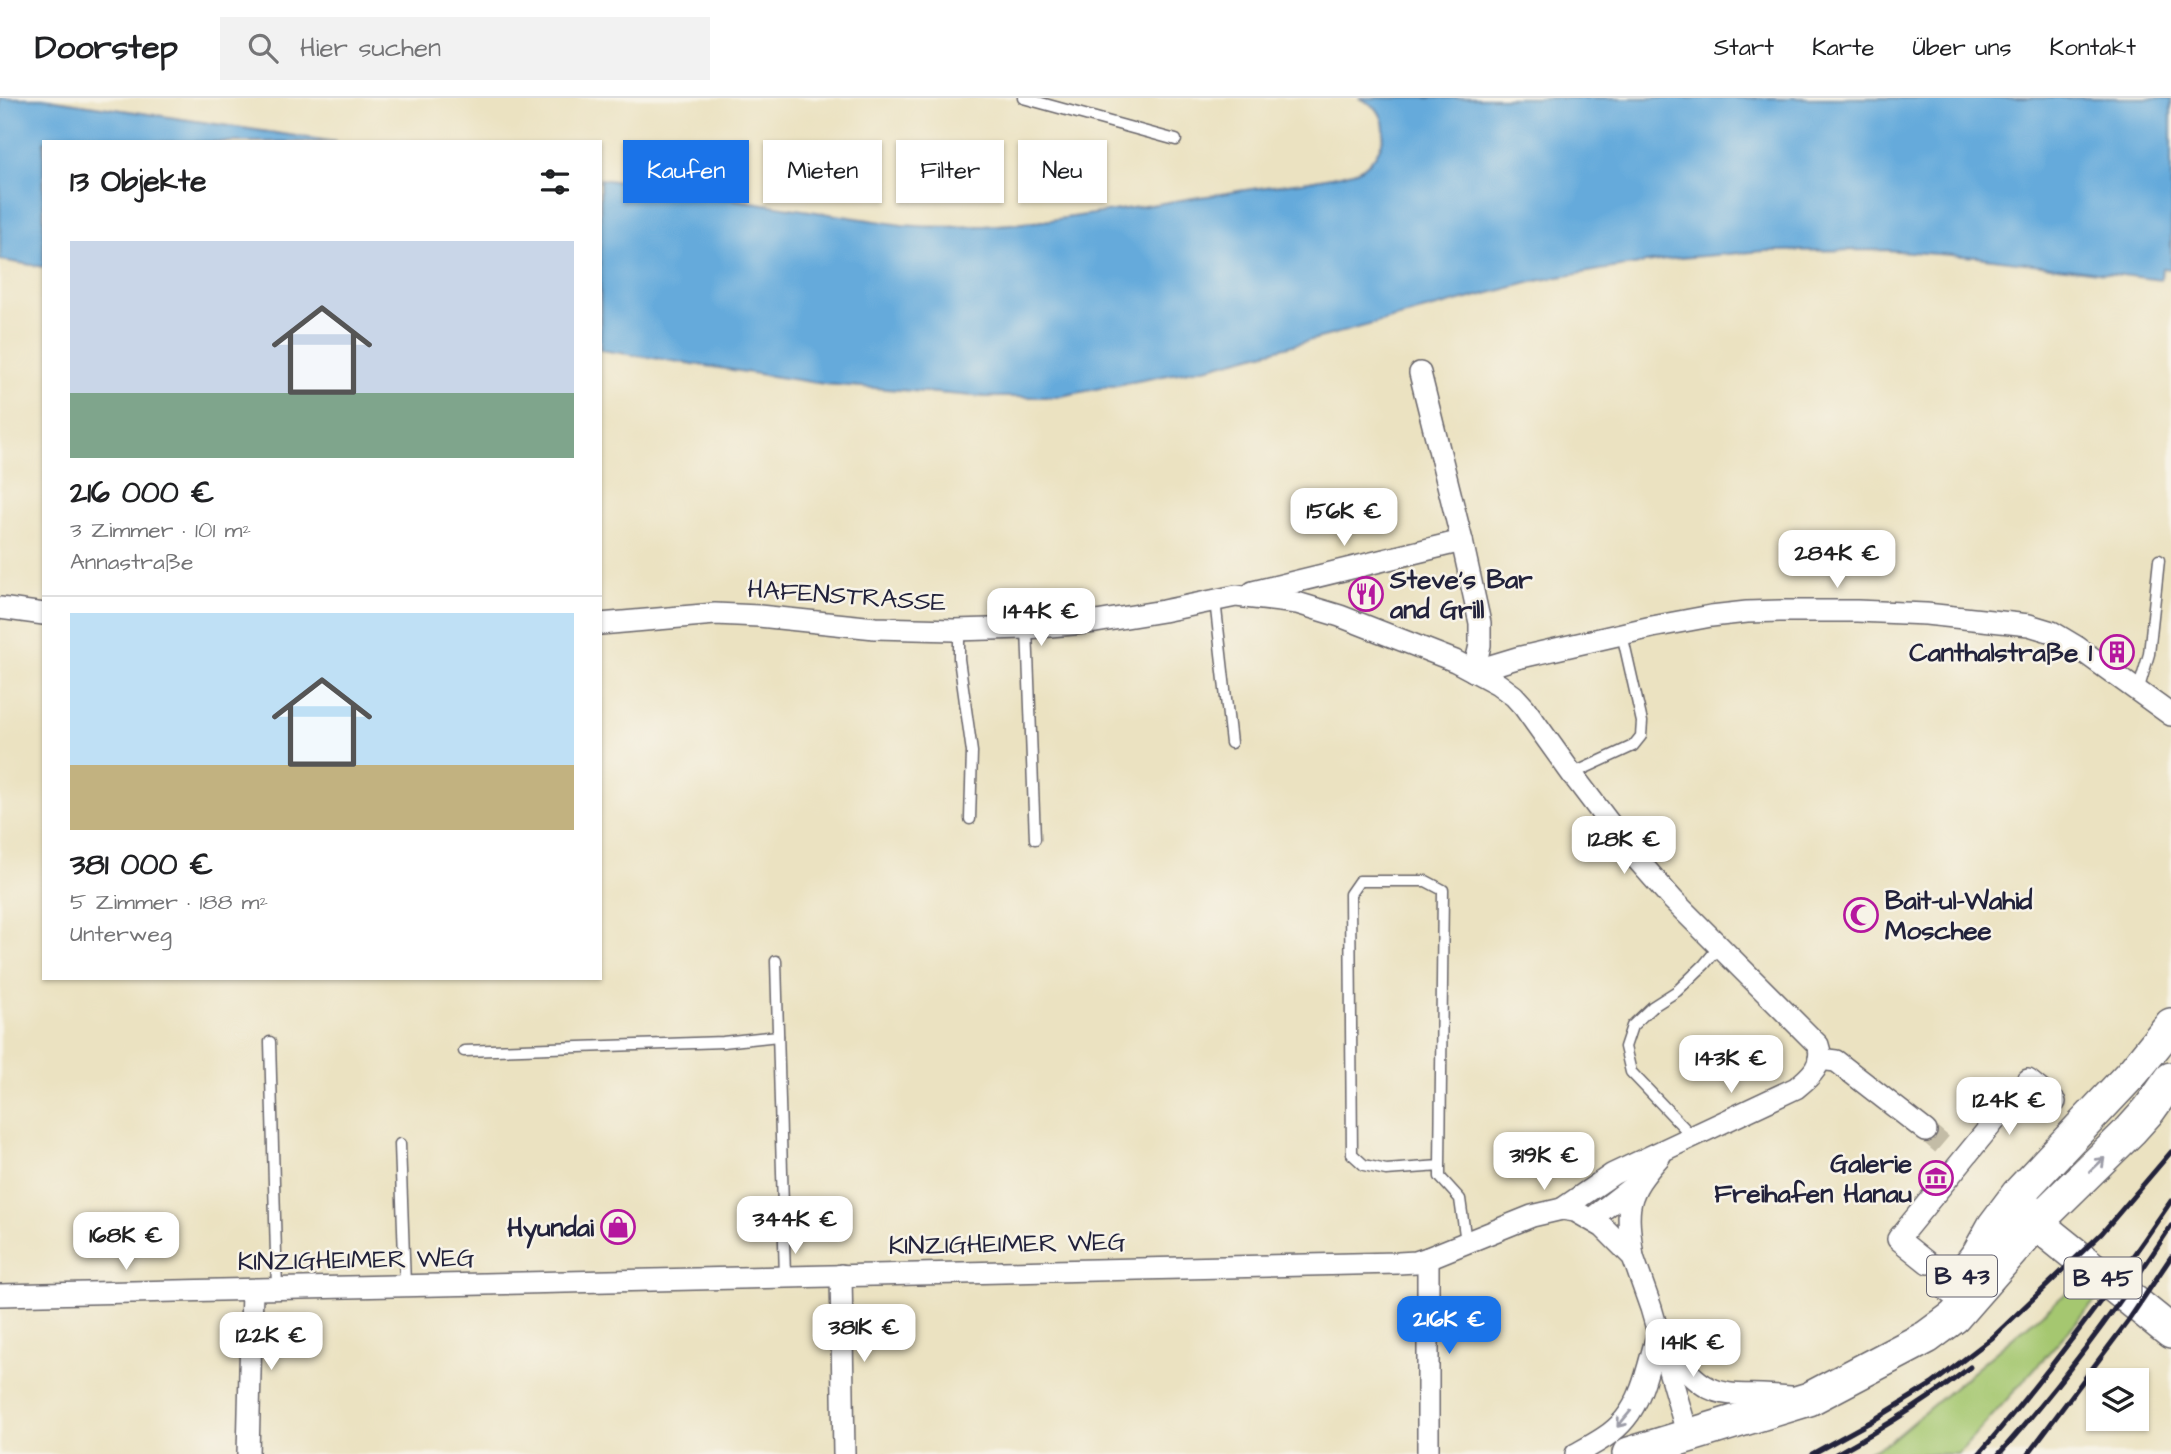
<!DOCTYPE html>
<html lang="de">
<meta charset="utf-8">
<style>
body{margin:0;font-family:"Architects Daughter",sans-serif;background:#f2f2f2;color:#202124;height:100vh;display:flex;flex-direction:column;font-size:26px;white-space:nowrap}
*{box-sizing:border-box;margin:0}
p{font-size:23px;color:#757577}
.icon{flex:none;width:38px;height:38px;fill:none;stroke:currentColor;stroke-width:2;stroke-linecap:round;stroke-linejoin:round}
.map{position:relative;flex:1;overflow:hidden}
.panel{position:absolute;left:42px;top:42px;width:560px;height:840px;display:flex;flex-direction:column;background:#fff;border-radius:0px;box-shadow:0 2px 5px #0004}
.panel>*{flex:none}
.banner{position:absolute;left:623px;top:42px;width:665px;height:63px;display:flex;gap:14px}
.fabs{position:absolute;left:2086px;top:1270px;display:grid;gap:14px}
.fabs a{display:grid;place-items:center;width:63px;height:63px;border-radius:0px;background:#fff;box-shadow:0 2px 5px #0004;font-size:35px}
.price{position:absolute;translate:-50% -60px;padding:0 16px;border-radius:14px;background:#fff;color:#222;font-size:23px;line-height:46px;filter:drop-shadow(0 2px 4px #0008)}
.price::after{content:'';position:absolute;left:50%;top:42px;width:21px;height:16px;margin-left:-10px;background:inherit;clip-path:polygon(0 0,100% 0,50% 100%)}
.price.selected{background:#1a73e8;color:#fff}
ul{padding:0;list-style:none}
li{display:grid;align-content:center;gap:14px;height:371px;padding:0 28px}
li+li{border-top:2px solid #e0e0e0}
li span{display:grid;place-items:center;height:217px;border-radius:0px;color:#555}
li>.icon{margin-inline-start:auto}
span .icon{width:126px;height:126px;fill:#fffc;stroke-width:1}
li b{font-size:30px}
h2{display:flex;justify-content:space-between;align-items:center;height:84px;padding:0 28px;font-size:30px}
.pill{padding:0 24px;border-radius:0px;background:#fff;box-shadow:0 2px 5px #0004;font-size:24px;line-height:63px}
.pill.selected{background:#1a73e8;color:#fff}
header{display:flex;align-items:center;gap:42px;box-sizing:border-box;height:98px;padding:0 35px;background:#fff;border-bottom:2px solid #e0e0e0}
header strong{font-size:33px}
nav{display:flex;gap:38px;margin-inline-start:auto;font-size:24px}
.search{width:490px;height:63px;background:#f2f2f2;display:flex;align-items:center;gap:18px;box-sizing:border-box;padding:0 24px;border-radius:0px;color:#757577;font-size:26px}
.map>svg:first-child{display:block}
.green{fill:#a5c770;stroke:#647456;stroke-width:2}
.water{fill:#65aadb;stroke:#44668b;stroke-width:2}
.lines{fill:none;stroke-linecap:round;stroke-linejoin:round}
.minor-tunnel{stroke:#c3bca6;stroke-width:21;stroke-dasharray:21 10;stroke-linecap:butt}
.service-casing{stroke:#68656a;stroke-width:13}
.minor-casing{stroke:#68656a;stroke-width:24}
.primary-casing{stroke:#68656a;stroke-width:36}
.service{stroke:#fff;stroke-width:10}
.minor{stroke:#fff;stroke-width:21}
.primary{stroke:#fff;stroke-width:33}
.rail{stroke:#22223b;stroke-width:5}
.oneway{stroke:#9c9ca7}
.labels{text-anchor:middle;stroke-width:5;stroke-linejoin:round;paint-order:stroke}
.shield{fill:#f7f3e8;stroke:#62616f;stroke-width:2}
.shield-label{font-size:24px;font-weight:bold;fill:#22223b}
.poi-label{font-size:26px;font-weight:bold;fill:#22223b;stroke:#f7f3e8;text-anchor:end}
.street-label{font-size:26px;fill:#22223b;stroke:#f7f3e8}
</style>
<header>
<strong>Doorstep</strong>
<div class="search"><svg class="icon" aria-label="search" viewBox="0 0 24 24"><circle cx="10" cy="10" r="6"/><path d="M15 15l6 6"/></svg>Hier suchen</div>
<nav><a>Start</a><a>Karte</a><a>Über uns</a><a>Kontakt</a></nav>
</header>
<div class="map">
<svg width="2171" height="1356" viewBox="0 0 2171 1356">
<rect width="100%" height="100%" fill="#f7f3e8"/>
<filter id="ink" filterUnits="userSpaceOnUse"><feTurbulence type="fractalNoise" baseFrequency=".0143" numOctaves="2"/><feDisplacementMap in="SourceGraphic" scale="14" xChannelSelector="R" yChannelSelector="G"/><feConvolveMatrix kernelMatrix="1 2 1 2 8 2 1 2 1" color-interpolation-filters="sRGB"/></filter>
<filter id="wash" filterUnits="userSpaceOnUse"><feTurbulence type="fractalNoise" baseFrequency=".00686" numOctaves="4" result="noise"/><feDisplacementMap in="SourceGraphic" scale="28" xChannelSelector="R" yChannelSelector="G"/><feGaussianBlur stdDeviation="1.57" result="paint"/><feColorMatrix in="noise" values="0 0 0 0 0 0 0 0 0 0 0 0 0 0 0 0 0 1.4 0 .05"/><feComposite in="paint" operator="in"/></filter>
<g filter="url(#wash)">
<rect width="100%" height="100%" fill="#ebe2c1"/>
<polygon class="green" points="2077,1186 2097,1201 1958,1356 1863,1356 1889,1344"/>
<g class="water">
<polygon points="0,0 42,0 336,44 44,44 44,169 0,162"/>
<path d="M1359,0H2171V171L2162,170L2161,182L1977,159L1885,152L1764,153L1679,160L1600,172L1536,183L1209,269L1056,299H986L824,286L600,252V81L902,127C1008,136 1116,111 1220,96C1249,91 1279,87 1309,83C1324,80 1341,78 1356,73C1377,64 1391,37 1380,16C1376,8 1367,4 1359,0Z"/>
</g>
</g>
<g filter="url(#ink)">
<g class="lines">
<polyline class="minor-tunnel" points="1926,1033 1946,1050"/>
<g class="service-casing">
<g id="service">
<polyline points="1023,0 1176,42"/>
<polyline points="1215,502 1231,645"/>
<polyline points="1027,530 1035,741"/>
<polyline points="959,532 959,561 972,654 970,721"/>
<polyline points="2138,593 2149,556 2159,462"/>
<polyline points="1572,676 1633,648 1641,638 1642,624 1622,536"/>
<polyline points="776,863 785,1179"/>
<polyline points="270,944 277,1191"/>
<polyline points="464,953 723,944 778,938"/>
<polyline points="1692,1038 1631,974 1625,949 1632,928 1652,909 1677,893 1704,867 1718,850"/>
<polyline points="400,1046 405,1187"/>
<polyline points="1440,1068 1386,1072 1364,1067 1352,1056 1350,796 1359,783 1426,783 1443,792 1440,1068 1440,1079 1460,1101 1466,1144"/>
</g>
</g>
<g class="minor-casing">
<g id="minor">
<polyline points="1420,275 1462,443 1480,525 1480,547 1474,573"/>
<polyline points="1253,494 1462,443"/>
<polyline points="0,510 44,516"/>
<path d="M600,526L715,516L759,518L875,530L954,532L1027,530L1096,524L1163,513L1236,498L1297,505L1340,518L1455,563L1498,586L1514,598L1524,609L1572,676L1635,759L1673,802L1818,947C1825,966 1810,979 1796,990L1613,1076L1562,1111"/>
<polyline points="1474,573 1517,560 1652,529 1711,518 1747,514 1780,513 1857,513 1926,516 2029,527 2052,534 2077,549 2171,617"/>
<polyline points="1819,961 1836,963 1926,1033"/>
<polyline points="1591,1121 1636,1086"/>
<path d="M1633,1159C1626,1107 1625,1098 1660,1058"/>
<polyline points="1928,1165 1898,1141 2028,982 2055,1004"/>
<polyline points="841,1177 844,1356"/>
<polyline points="0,1197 1398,1165 1416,1164 1428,1160 1532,1118 1562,1111 1575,1113 1603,1129 1633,1159 1651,1210 1688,1338"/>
<path d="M1667,1248C1711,1310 1725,1292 1790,1299"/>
<polyline points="248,1356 252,1192"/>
<polyline points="1428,1356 1428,1160"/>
<path d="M1576,1356C1594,1346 1612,1337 1625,1321C1644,1298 1649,1263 1658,1235"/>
</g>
</g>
<g class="primary-casing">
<g id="primary">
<polyline points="2023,1105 2036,1125 2171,1234"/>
<polyline points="1953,1190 1979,1155 1994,1128 2018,1096 2134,973 2171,927"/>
<polyline points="1629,1356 1809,1301 1927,1239 1954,1219 2036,1125 2131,1032 2149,1012 2171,981"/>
</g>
</g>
<use href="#service" class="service"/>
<use href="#minor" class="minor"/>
<use href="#primary" class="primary"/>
<g class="rail">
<polyline points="1812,1356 1872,1323 1932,1286 1992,1240 2102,1135 2171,1054"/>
<path d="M1836,1356C1883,1330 1928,1303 1970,1269"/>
<path d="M1979,1356C2048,1275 2112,1191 2171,1103"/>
<path d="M1999,1356C2062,1285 2119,1208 2171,1128"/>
<polyline points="2028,1356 2128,1223 2171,1159"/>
</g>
</g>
<defs><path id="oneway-shaft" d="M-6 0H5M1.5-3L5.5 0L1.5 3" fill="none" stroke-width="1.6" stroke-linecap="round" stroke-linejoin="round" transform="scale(1.75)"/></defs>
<g class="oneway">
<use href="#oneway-shaft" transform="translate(2097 1067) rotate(-44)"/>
<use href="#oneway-shaft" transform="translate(1624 1321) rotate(130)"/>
</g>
</g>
<defs>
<g id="restaurant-ring" transform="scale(1.75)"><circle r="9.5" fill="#f7f3e8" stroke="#b5179e" stroke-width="1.5"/><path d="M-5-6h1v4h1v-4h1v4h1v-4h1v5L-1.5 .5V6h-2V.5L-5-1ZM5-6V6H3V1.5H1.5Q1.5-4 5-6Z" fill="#b5179e"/></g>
<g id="building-ring" transform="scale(1.75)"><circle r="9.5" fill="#f7f3e8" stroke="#b5179e" stroke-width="1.5"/><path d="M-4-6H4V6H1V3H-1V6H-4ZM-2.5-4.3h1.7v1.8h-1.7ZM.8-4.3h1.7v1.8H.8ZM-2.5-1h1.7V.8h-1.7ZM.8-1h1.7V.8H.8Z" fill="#b5179e"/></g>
<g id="mosque-ring" transform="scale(1.75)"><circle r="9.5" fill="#f7f3e8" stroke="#b5179e" stroke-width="1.5"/><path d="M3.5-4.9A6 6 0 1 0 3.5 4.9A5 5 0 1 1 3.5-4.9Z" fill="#b5179e"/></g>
<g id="museum-ring" transform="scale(1.75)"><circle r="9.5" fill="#f7f3e8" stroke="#b5179e" stroke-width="1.5"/><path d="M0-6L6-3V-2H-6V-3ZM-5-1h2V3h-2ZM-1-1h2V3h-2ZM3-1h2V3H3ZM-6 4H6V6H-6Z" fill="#b5179e"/></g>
<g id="shop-ring" transform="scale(1.75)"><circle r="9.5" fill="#f7f3e8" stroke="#b5179e" stroke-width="1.5"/><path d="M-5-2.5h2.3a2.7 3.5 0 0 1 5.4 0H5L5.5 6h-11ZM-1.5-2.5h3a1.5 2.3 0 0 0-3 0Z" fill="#b5179e"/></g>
</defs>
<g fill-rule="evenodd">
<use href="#restaurant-ring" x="1366" y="496"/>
<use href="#building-ring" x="2117" y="554"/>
<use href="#mosque-ring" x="1861" y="817"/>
<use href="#museum-ring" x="1936" y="1080"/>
<use href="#shop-ring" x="618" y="1129"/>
</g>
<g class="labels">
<g class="shield">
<rect x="1927" y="1157.5" width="70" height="41" rx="5"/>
<rect x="2064.5" y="1159.5" width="77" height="41" rx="5"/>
</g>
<g class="shield-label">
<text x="1962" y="1186">B 43</text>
<text x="2103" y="1188">B 45</text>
</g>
<g class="poi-label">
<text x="1390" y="490" text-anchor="start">Steve's Bar<tspan x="1390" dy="30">and Grill</tspan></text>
<text x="2092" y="563">Canthalstraße 1</text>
<text x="1885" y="811" text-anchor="start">Bait-ul-Wahid<tspan x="1885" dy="30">Moschee</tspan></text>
<text x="1912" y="1074">Galerie<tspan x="1912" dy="30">Freihafen Hanau</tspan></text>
<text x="594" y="1138">Hyundai</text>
</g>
<g class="street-label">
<text transform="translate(847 497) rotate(4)" y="9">HAFENSTRASSE</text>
<text transform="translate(1007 1145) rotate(-1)" y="9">KINZIGHEIMER WEG</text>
<text transform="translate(356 1161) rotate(-1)" y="9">KINZIGHEIMER WEG</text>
</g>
</g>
</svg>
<div class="fabs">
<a><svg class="icon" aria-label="layers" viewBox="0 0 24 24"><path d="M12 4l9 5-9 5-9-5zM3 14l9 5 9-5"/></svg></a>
</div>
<b class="price" style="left:1344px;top:450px">156K €</b>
<b class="price" style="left:1837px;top:492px">284K €</b>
<b class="price" style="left:1041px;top:550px">144K €</b>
<b class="price" style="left:1624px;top:778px">128K €</b>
<b class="price" style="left:1731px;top:997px">143K €</b>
<b class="price" style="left:2009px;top:1039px">124K €</b>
<b class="price" style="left:1544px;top:1094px">319K €</b>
<b class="price" style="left:795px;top:1158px">344K €</b>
<b class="price" style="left:126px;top:1174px">168K €</b>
<b class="price selected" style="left:1449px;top:1258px">216K €</b>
<b class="price" style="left:864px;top:1266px">381K €</b>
<b class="price" style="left:271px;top:1274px">122K €</b>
<b class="price" style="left:1693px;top:1281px">141K €</b>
<div class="banner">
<a class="pill selected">Kaufen</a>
<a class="pill">Mieten</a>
<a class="pill">Filter</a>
<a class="pill">Neu</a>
</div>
<section class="panel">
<h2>13 Objekte<svg class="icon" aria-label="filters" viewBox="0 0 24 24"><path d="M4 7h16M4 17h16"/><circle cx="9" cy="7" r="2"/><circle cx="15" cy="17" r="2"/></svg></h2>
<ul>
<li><span style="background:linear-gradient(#c9d6e8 70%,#7fa58c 0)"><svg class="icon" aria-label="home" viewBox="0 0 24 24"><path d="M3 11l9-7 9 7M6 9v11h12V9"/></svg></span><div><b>216 000 €</b><p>3 Zimmer · 101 m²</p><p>Annastraße</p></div></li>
<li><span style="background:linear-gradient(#bfe0f5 70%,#c2b280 0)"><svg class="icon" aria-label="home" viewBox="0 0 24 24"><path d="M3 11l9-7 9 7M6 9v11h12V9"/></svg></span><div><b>381 000 €</b><p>5 Zimmer · 188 m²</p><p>Unterweg</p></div></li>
</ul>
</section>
</div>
